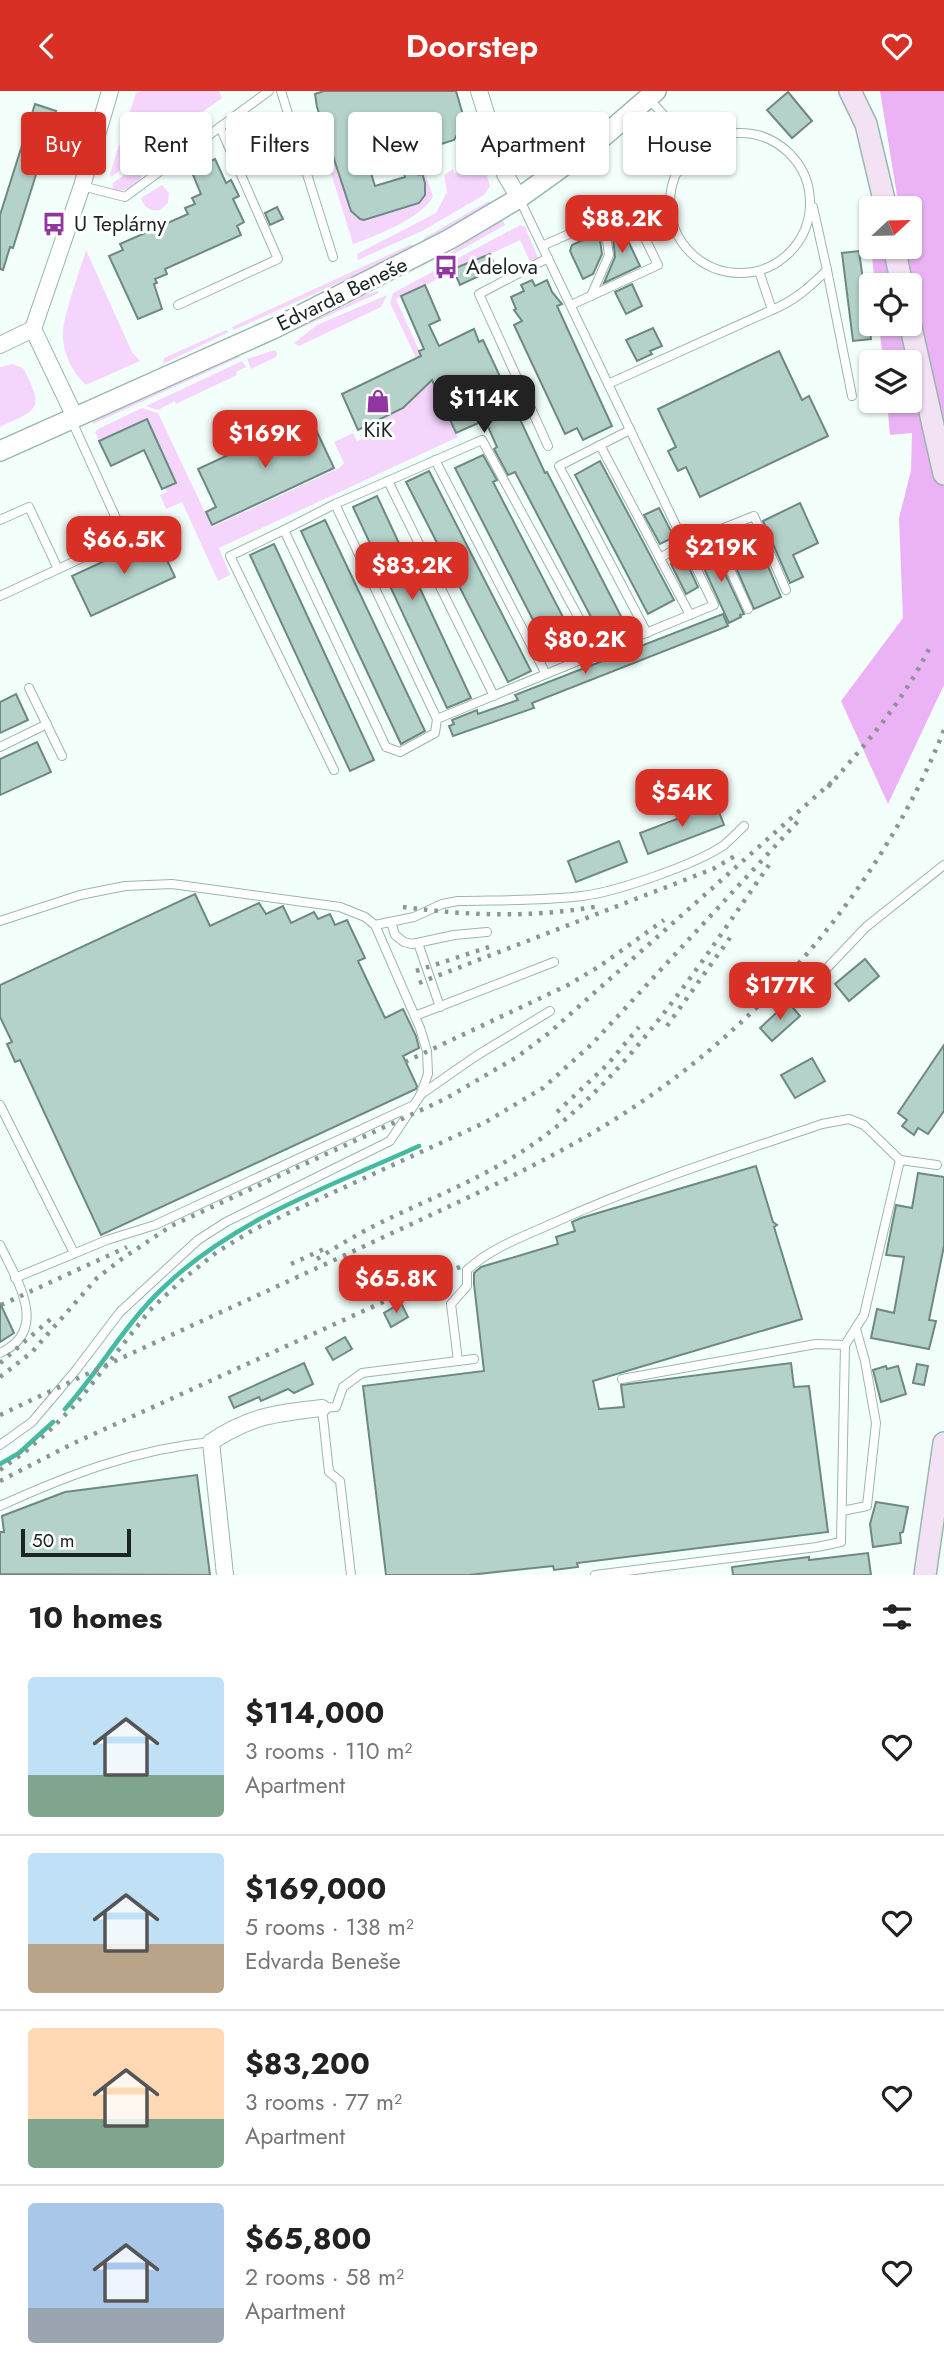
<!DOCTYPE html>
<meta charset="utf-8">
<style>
body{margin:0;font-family:Jost,sans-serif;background:#f6f6f6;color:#222;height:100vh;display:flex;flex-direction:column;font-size:26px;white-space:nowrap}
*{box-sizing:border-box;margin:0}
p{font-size:23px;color:#767676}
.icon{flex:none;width:38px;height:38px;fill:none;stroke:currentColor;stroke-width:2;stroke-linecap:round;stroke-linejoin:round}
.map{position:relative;height:1484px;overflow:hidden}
.panel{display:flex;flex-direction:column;background:#fff;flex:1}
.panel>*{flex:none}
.banner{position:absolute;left:21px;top:21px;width:903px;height:63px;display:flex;gap:14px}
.needle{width:46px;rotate:68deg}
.fabs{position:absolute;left:859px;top:105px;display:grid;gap:14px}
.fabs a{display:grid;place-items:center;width:63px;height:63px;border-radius:7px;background:#fff;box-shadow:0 2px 5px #0004;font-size:35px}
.scale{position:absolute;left:21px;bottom:18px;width:110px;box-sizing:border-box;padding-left:7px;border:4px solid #192522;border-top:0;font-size:19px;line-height:24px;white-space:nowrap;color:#192522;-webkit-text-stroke:5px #fff;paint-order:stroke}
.price{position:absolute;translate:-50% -60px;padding:0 16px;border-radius:14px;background:#d93025;color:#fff;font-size:23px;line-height:46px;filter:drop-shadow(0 2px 4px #0008)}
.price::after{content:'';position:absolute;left:50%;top:42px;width:21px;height:16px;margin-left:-10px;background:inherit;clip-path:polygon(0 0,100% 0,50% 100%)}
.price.on{background:#222;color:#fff}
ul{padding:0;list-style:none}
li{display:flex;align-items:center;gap:21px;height:175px;padding:0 28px}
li+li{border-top:2px solid #e0e0e0}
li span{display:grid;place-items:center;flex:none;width:196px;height:140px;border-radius:7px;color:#555}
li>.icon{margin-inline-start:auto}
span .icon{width:84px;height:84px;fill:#fffc;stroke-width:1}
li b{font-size:30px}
h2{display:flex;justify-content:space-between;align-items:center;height:84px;padding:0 28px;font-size:30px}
.chip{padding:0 24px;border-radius:7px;background:#fff;box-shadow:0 2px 5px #0004;font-size:24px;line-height:63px}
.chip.on{background:#d93025;color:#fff}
header{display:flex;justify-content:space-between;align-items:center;height:91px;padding:0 28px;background:#d93025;color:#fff;font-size:32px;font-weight:600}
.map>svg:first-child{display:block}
.green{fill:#f6d5fc}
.forest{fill:#ebb3f5}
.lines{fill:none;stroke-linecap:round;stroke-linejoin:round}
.stream{stroke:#46b9a2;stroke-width:4.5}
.building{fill:#b4d2ca;stroke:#6d8982;stroke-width:2;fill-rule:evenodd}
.service-casing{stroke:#99b7af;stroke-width:10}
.minor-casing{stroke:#99b7af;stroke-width:18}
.tertiary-casing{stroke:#99b7af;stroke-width:22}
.secondary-casing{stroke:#99b7af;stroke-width:24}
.service{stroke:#fff;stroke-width:8}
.minor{stroke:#fff;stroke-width:16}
.tertiary{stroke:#fff;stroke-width:19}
.secondary{stroke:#f2e2f4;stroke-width:21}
.rail{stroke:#8a9693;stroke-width:4.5;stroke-dasharray:3.5 7;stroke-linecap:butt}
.labels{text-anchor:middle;stroke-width:6;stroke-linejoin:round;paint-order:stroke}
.poi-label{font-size:21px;fill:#192522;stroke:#fff;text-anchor:start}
.street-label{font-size:21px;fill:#192522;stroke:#fff}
</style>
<header><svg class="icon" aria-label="back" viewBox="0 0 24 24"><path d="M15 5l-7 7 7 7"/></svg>Doorstep<svg class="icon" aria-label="heart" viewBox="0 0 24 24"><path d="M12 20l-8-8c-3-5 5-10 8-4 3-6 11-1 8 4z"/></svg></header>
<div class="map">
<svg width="944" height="1484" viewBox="0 0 944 1484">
<rect width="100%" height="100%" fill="#f3fffb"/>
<g class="green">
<polygon points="142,0 219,0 222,7 156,54 124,39 136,2"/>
<path d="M326,41L351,120L357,127L365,129L420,112L419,107L425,104L423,96L426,94L422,82H425L433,105C424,126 374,146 353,153L320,46L321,43Z"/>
<polygon points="126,47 151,58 111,86 110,83 119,54 123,55"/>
<polygon points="482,67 490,95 484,104 424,139 358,169 357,163 436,122 447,101 444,84 453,78 454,83 461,81 460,76 472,68"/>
<path d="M139,73L143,79C141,94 126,101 113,100V92Z"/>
<path d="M162,94L169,102L168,112L160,119C151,121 144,117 141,107Z"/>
<polygon points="487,111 490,111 493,114 421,154 424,147"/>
<polygon points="502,128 505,134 452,164 451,162 465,150"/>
<polygon points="520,134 525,136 539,169 531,173 520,149 396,208 458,346 219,457 230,484 218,490 182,411 166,418 160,404 167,401 165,397 176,392 147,328 99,350 95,341 98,338 142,317 158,322 212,436 339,377 344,372 334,351 353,342 357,350 371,344 368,334 403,317 425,296 413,269 416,267 390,212 393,202"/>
<polygon points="412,153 414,158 234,239 232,236"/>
<path d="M86,159L132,261L140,270L86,294C72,282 61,258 63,239C66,217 79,182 86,159Z"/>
<path d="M378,200L379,202L294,240C310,220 353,207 378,200Z"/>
<polygon points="387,204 381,216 299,255 294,252 317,234"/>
<polygon points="226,239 229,241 163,273 164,267"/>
<polygon points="275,259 277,262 276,266 251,278 247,268"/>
<polygon points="238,260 240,266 93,333 91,327"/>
<polygon points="242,270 246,276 236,281 237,284 176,313 175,310 158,319 146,315"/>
<path d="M12,273L23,277C45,318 39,318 0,336V276Z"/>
</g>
<polygon class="forest" points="880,0 944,0 944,594 888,713 841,610 903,527 899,427 911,380 912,342 890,344 887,310 910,310 910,271 883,271 879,233 910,233 910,194 875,194 870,147 871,146 872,156 910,156 910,117 899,117"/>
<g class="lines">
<g class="stream">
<path d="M65,1318C100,1279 125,1233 163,1197C234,1128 331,1095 419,1055"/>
<polyline points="0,1373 19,1362 53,1331"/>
</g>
</g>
<g class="building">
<path d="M324,0H456L468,41L457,44L454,49L413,62L419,84L422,82L425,92V104L419,112L364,129L360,128L351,120L317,16L315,3ZM378,27L390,65L397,63L405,86L375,95L356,34Z"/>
<polygon points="788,1 812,30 792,47 767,19"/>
<polygon points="35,13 56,20 13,157 10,156 3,179 0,178 0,124"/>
<polygon points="215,68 226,92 231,89 239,105 233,108 244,131 237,135 241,144 165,178 167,183 155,188 157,192 154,193 162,218 138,228 109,165 123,159 120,153 188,123 185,117 195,113 192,107 201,103 191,79"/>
<polygon points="277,116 283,128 270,134 265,122"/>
<polygon points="620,133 640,175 604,192 615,166 612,136"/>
<polygon points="599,142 602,163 593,183 583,188 570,160 572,154"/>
<polygon points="859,160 871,248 853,250 842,162"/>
<polygon points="490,163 496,177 460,194 453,178"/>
<polygon points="532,189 535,195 547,189 552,201 562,213 557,215 612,335 583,349 577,337 565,343 514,234 522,230 514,219 516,218 511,206 524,200 521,194"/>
<polygon points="632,193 642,215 626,223 615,201"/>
<polygon points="425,194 440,229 429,234 439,255 474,238 479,251 483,249 545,382 547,381 625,533 601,545 515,381 508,384 494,358 497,356 485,329 456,342 432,289 403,317 358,339 342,303 421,265 419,260 424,258 401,205"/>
<polygon points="653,237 662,255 650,260 652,263 637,270 626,249"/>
<polygon points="779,260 802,309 809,305 828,345 700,406 686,376 678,380 668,360 676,356 658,318"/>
<polygon points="310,326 334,377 212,434 206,421 216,416 198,378"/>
<polygon points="147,328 176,392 162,398 144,359 111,375 99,350"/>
<polygon points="483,364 497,389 493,391 578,555 553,568 455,377"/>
<polygon points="600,370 674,509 648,523 575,384"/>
<polygon points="429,380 531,580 508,591 406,391"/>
<polygon points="377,405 471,607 447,617 353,416"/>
<polygon points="800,412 818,452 793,464 803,486 790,492 763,430"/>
<polygon points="659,417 674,446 660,453 644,424"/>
<polygon points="325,429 425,640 401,653 301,440"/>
<polygon points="752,437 781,506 754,518 724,449"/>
<polygon points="156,446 175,486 91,525 72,485"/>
<polygon points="274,453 374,669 350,680 250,464"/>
<polygon points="712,455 744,523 740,524 741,526 729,532 697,462"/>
<polygon points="684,466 698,496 686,503 671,473"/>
<polygon points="723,523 728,535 532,612 534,617 453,645 449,635 454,633 452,629 477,619 478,623 518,609 515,604"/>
<polygon points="16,603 28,629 0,642 0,611"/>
<polygon points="37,651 51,681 0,704 0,668"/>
<polygon points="716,713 724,734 648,763 640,742"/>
<polygon points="619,750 627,771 576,791 568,770"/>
<polygon points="195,803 210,835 259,812 266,823 283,815 291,832 314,821 318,828 330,823 335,834 347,829 365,867 358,870 385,927 403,918 416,945 419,957 403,965 417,995 416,998 101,1144 20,969 15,971 7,953 12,951 0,926 0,894"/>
<polygon points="865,868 879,885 849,910 835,893"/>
<polygon points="788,911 800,925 772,950 760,937"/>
<polygon points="944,954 944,1020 928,1043 918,1037 914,1044 902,1035 907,1029 898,1022"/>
<polygon points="812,967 825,990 795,1007 781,984"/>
<polygon points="756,1075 773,1131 777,1134 774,1136 802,1228 593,1290 599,1318 624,1316 621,1294 791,1272 794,1296 809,1295 828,1441 577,1472 578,1476 554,1479 553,1475 469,1484 386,1484 363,1295 484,1280 474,1193 474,1182 481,1176 558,1153 556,1146 575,1140 572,1131 581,1127"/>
<polygon points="918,1082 944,1086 944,1155 929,1229 936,1230 929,1258 871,1247 877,1218 894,1222 904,1166 886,1164 896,1114 912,1117"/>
<polygon points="0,1212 14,1242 0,1251"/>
<polygon points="401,1212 408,1226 391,1236 384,1222"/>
<polygon points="345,1246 352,1258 333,1269 326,1257"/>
<polygon points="304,1272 313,1293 294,1302 288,1298 261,1310 259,1306 234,1317 229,1306"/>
<polygon points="917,1273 928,1275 924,1294 913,1292"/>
<polygon points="886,1275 887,1278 898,1275 906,1303 881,1311 873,1279"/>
<polygon points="197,1384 210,1484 0,1483 0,1441 4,1441 2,1425 65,1401"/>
<polygon points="876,1411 908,1416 903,1441 900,1442 901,1452 873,1456 870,1433"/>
<polygon points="868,1462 871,1484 733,1484 732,1476 809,1466 809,1469"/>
</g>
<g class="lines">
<g class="service-casing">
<g id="service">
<polyline points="281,0 333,166"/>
<polyline points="648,7 695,58"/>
<circle cx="740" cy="112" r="70"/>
<polyline points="82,95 125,106 269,0"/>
<polyline points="519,107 714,514 437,628 335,413 482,349 598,562"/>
<polyline points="542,155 630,116 658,174 571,214"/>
<polyline points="548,167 479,203 548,355"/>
<polyline points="827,179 852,305"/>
<polyline points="591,205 609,164 604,127"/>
<polyline points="178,214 278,168 220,36"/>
<path d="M772,219C794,210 810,196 827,179L813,116"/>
<polyline points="608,293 772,219 759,180"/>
<polyline points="630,339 559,375 647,542"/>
<polyline points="600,354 690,524"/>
<polyline points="435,369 546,583"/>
<polyline points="388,390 494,605"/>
<polyline points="335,413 284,439 386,656 400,661 435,642 437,628"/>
<polyline points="0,429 29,416 58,478"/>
<polyline points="284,439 230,465 334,679"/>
<polyline points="713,441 748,518"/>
<polyline points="660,467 684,453 754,425 786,499"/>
<polyline points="0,505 125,447 71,328"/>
<polyline points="29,597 62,665"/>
<polyline points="0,656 47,633"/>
<polyline points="0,830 80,804 125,795 172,793 340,816 365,826 375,834 420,937 427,960 428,983 420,1005 390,1050 226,1131 198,1149 120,1221 76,1279 32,1331 0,1354"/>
<polyline points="391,831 395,844 404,851 412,853 454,844 487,841"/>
<path d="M375,834L414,826L442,813L458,810C499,809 541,810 582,805C616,801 697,773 724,754C731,748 738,741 744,735"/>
<polyline points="418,852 440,916"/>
<polyline points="810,895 866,836 944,774"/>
<polyline points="415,925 554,871"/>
<polyline points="420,1004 476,965 550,920"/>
<polyline points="0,1014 74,1162"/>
<path d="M0,1154C16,1188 51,1239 0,1262"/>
<polyline points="15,1187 107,1149 155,1134 414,1014"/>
<path d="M458,1270L451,1213L467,1195V1179C491,1157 522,1146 551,1133C639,1093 731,1064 822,1033L849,1028L864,1034L900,1069"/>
<polyline points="622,1288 816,1253 845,1254"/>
<path d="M0,1415C68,1384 136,1358 211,1351"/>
<polyline points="842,1420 867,1415 876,1332 865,1270 856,1238"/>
<polyline points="351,1484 340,1390 329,1381 322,1317 336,1316 343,1296 362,1282 474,1268"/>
<polyline points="595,1484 817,1456 841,1451 845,1254 864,1224 900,1069 937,1074"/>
</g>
</g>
<g class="minor-casing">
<g id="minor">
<polyline points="479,0 505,83 519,107"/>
<polyline points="0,254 33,238"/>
<polyline points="75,326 33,238 82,95 110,0"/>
<path d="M225,1484L211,1351C250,1325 276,1322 322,1317"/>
</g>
</g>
<g class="tertiary-casing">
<polyline id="tertiary" points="0,360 275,237 450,148 519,107 597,51 656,0"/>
</g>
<g class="secondary-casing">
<g id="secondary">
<polyline points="850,0 866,33 886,117"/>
<polyline points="894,156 902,194"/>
<polyline points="910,232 944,383"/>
<polyline points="925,1484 944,1352"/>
</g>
</g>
<use href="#service" class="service"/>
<use href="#minor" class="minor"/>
<use href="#tertiary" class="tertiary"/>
<use href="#secondary" class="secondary"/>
<g class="rail">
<path d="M828,696C871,647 903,611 932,552"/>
<path d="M403,816C473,825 531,827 600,815"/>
<polyline points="416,880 489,856"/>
<polyline points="419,892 713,778 740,762"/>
<polyline points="667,935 732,844"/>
<polyline points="405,971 568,894 600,875 664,829"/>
<polyline points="557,1021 608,973 639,936"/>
<path d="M317,1168C338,1155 359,1142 382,1131C431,1107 483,1087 529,1056C627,990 702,870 769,774"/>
<polyline points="291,1173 324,1158"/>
<polyline points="1,1214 127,1156"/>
<polyline points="0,1272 53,1226"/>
<polyline points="0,1286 32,1261 97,1187 123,1167 171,1135 445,1008 517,966 549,942 833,690"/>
<path d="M0,1324C118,1268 237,1214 356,1159C436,1121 517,1086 594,1041C749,950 877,806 944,639"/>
<polyline points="0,1379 26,1360 51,1338 76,1313 150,1219 182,1189 217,1161 253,1139 295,1119 484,1032 543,997 593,952 802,726"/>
<polyline points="0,1390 72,1353 462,1175"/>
</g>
</g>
<defs>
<g id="bus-bare" transform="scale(1.89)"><path d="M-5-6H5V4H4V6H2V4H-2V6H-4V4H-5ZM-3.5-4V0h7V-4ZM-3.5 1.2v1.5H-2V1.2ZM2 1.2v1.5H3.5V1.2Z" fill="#9136a1" stroke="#fff" stroke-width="2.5" paint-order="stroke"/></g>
<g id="shop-bare" transform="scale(1.89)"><path d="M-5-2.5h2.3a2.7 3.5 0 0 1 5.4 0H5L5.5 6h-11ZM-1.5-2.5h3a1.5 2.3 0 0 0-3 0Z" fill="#9136a1" stroke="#fff" stroke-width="2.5" paint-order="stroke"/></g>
</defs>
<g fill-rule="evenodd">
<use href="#bus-bare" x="54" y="133"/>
<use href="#bus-bare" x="446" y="176"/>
<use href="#shop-bare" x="378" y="310"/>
</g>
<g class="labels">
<g class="poi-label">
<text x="74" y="140">U Teplárny</text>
<text x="466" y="183">Adelova</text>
<text x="378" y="346" text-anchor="middle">KiK</text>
</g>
<g class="street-label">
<text transform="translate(342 203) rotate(-26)" y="7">Edvarda Beneše</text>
</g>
</g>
</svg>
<div class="fabs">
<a><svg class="needle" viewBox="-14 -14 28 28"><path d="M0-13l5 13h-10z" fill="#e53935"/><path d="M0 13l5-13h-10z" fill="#767676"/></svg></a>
<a><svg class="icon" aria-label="locate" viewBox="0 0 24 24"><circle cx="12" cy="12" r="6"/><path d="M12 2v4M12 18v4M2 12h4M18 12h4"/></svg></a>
<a><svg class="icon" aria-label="layers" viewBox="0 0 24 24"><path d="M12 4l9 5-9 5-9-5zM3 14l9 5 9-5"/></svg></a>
</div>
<div class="scale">50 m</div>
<b class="price" style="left:622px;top:164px">$88.2K</b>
<b class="price on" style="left:484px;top:344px">$114K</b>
<b class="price" style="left:265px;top:379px">$169K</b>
<b class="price" style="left:124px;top:485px">$66.5K</b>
<b class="price" style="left:721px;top:493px">$219K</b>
<b class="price" style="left:412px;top:511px">$83.2K</b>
<b class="price" style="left:585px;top:585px">$80.2K</b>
<b class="price" style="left:682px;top:738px">$54K</b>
<b class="price" style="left:780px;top:931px">$177K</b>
<b class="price" style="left:396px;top:1224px">$65.8K</b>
<div class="banner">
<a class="chip on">Buy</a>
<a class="chip">Rent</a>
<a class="chip">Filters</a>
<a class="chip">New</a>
<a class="chip">Apartment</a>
<a class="chip">House</a>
</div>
</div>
<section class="panel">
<h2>10 homes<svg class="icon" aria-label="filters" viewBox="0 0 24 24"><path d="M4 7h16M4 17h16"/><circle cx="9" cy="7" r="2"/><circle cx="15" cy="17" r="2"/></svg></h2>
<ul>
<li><span style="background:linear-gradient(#bfe0f5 70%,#7fa58c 0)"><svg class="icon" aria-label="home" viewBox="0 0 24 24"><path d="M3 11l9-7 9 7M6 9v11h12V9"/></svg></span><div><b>$114,000</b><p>3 rooms · 110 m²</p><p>Apartment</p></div><svg class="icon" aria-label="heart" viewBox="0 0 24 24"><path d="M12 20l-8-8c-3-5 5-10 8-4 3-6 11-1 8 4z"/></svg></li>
<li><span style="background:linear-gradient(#bfe0f5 65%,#b9a48a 0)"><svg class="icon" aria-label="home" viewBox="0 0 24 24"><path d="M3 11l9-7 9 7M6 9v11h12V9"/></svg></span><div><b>$169,000</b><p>5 rooms · 138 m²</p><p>Edvarda Beneše</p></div><svg class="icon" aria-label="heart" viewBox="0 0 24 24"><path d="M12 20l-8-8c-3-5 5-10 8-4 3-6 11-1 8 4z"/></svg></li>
<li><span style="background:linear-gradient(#ffd9b3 65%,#7fa58c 0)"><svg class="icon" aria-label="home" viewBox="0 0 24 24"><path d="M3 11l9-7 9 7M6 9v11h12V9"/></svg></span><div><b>$83,200</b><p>3 rooms · 77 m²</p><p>Apartment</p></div><svg class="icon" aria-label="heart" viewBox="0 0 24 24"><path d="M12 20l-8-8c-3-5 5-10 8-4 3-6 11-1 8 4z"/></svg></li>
<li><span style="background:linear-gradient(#a9c7e8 75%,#9aa5b1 0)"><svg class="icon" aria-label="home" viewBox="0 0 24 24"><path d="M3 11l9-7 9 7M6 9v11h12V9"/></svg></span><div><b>$65,800</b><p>2 rooms · 58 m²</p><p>Apartment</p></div><svg class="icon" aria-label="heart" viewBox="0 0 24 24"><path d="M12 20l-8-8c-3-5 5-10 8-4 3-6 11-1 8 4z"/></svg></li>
</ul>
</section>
